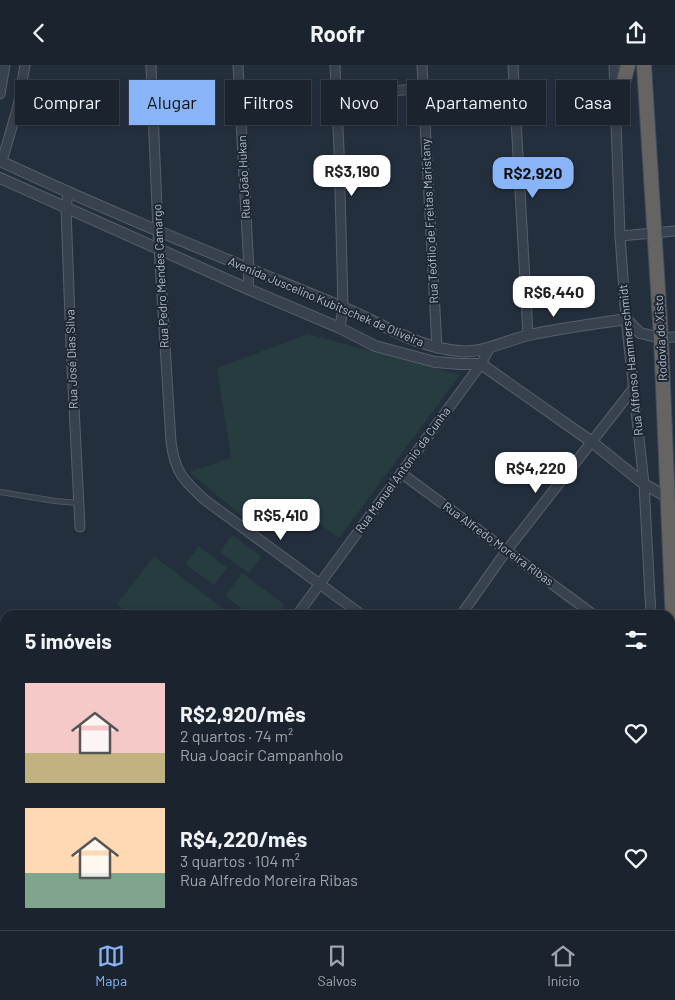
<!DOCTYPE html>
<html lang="pt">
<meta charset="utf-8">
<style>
body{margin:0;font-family:Barlow,sans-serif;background:#282f3a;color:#f1f3f6;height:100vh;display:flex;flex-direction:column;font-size:19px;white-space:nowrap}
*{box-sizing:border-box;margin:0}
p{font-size:16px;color:#a0a4aa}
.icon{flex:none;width:28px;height:28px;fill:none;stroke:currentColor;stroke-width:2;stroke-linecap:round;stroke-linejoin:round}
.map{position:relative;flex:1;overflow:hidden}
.drawer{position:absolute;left:0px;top:545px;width:675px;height:320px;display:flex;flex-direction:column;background:#1b232e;border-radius:15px 15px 0 0;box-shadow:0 2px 8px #0003,0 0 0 1px #39404a}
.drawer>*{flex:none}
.guide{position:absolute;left:15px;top:15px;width:645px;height:45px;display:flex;gap:10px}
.price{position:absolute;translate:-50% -42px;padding:0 11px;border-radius:10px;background:#fff;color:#222;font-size:16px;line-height:32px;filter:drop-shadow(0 1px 2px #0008)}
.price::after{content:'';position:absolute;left:50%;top:30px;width:15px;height:11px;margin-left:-8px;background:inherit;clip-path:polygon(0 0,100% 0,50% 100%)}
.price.on{background:#8ab4f8;color:#111}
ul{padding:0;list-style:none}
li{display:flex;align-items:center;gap:15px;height:125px;padding:0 25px}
li span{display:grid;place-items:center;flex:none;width:140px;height:100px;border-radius:0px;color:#555}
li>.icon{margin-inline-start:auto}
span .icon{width:60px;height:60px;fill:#fffc;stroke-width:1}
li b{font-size:21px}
h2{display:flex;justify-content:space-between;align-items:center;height:60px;padding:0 25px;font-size:21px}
.pill{padding:0 18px;border-radius:0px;background:#1b232e;box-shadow:0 2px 8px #0003,0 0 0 1px #39404a;font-size:18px;line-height:45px}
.pill.on{background:#8ab4f8;color:#111}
header{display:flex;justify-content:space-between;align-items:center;height:65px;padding:0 25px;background:#1b232e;font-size:22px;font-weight:700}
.dock{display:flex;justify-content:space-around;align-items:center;height:70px;border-top:1px solid #39404a;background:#1b232e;font-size:14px;color:#a0a4aa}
.dock a{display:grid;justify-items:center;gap:2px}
.dock .on{color:#8ab4f8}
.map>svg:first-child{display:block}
.green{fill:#263c3f}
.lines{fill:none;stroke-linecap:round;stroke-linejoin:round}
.stream{stroke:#394c67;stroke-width:2.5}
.service-casing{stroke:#565f6c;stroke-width:6}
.minor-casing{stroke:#565f6c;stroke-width:11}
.tertiary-casing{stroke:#565f6c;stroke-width:12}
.trunk-casing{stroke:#434c59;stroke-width:16}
.service{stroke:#38414e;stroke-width:4.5}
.minor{stroke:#38414e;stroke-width:9}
.tertiary{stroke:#38414e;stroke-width:10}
.trunk{stroke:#656462;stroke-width:14}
.labels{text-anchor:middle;stroke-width:4;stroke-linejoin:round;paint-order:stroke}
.street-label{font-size:12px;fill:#b4bcc9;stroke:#1d2633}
</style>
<header><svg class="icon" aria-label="back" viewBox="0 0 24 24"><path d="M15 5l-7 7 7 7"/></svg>Roofr<svg class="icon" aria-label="share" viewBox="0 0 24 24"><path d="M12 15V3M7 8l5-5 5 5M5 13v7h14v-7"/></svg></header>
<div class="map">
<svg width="675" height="865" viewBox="0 0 675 865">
<rect width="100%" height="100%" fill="#242f3e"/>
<g class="green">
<polygon points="308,269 460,310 339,473 289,437 260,466 189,407 231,393 217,303"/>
<polygon points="232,470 261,491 249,508 220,487"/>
<polygon points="199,481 227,503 214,520 185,499"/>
<polygon points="154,491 231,550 131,550 117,539"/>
<polygon points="242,508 285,540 278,550 250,550 225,531"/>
</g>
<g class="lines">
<g class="stream">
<polyline points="0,663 5,668"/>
<polyline points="147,860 150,865"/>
</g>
<g class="service-casing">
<polyline id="service" points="0,427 55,436 78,438"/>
</g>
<g class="minor-casing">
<g id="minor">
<path d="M151,0L158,166L171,377C175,407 183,415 205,435L362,550"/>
<polyline points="238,0 249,205 248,224"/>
<polyline points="335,0 339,85 343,242 340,263"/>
<polyline points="422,0 437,283"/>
<polyline points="513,0 528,270"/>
<polyline points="614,0 620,171 626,254 644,419 651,550"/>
<polyline points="0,29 5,0"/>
<polyline points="337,32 422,23 514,19"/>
<polyline points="2,96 18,41 25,0"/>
<polyline points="68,127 66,144 71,281 80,462"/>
<polyline points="620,171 675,166"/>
<polyline points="661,273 675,272"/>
<polyline points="401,408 594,550"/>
<polyline points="297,550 481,299 490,282"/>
<polyline points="461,550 507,485 633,324"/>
<polyline points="0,620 5,625"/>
<polyline points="670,681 675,681"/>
<polyline points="0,707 5,710"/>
<polyline points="0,726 5,715"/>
<polyline points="670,821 675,821"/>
<polyline points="0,828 5,830"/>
<polyline points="65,860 75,865"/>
<polyline points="319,860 326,865"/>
<polyline points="550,860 556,865"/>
<polyline points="667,860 667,865"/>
<polyline points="232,865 235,860"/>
<polyline points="396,865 400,860"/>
<polyline points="563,865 566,860"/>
</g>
</g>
<g class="tertiary-casing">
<g id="tertiary">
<path d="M0,96C111,148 226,194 340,241C381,257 413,282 459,286C481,289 507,275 529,270C561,263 594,259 626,254L640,268L661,273"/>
<polyline points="0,113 248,224 340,263 375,281 435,297 460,299 481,299 592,377 644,419 669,433"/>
</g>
</g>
<g class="trunk-casing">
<g id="trunk">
<polyline points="644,0 661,273 675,607"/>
<polyline points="617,40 628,0"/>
<polyline points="670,634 675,605"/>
</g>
</g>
<use href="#service" class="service"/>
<use href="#minor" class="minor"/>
<use href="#tertiary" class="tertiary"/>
<use href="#trunk" class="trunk"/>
</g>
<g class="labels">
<g class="street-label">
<text transform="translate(244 112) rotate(-93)" y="4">Rua João Hukan</text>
<text transform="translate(430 156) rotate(-93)" y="4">Rua Teófilo de Freitas Maristany</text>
<text transform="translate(161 211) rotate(-93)" y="4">Rua Pedro Mendes Camargo</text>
<text transform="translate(326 237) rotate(23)" y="4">Avenida Juscelino Kubitschek de Oliveira</text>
<text transform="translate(661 273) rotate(-93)" y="4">Rodovia do Xisto</text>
<text transform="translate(72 294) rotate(-92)" y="4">Rua José Dias Silva</text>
<text transform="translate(631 295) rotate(-96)" y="4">Rua Affonso Hammerschmidt</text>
<text transform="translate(403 405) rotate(-54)" y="4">Rua Manuel Antonio da Cunha</text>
<text transform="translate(498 479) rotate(36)" y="4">Rua Alfredo Moreira Ribas</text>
</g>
</g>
</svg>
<b class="price" style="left:352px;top:132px">R$3,190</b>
<b class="price on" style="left:533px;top:134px">R$2,920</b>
<b class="price" style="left:554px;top:253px">R$6,440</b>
<b class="price" style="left:536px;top:429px">R$4,220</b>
<b class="price" style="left:281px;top:476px">R$5,410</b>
<div class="guide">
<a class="pill">Comprar</a>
<a class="pill on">Alugar</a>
<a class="pill">Filtros</a>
<a class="pill">Novo</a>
<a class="pill">Apartamento</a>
<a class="pill">Casa</a>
</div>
<section class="drawer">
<h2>5 imóveis<svg class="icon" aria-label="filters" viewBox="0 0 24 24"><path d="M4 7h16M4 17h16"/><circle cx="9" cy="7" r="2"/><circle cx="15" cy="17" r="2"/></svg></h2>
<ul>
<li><span style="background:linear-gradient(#f6c9c9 70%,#c2b280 0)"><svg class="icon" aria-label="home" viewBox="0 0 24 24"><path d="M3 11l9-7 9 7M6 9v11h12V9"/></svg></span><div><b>R$2,920/mês</b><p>2 quartos · 74 m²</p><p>Rua Joacir Campanholo</p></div><svg class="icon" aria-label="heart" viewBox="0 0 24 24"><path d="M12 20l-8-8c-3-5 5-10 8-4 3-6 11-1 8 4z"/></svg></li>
<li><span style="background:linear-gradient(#ffd9b3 65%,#7fa58c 0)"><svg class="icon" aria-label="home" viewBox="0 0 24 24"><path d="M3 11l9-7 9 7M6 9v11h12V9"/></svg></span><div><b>R$4,220/mês</b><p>3 quartos · 104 m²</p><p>Rua Alfredo Moreira Ribas</p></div><svg class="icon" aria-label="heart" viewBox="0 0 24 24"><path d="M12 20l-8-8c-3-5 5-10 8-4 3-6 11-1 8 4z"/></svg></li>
</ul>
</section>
</div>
<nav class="dock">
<a class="on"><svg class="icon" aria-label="map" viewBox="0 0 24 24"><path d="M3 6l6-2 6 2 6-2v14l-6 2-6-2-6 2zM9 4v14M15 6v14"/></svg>Mapa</a>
<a><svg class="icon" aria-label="saved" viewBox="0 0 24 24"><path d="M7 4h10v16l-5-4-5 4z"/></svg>Salvos</a>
<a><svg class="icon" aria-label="home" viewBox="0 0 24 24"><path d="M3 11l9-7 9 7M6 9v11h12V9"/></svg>Início</a>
</nav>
